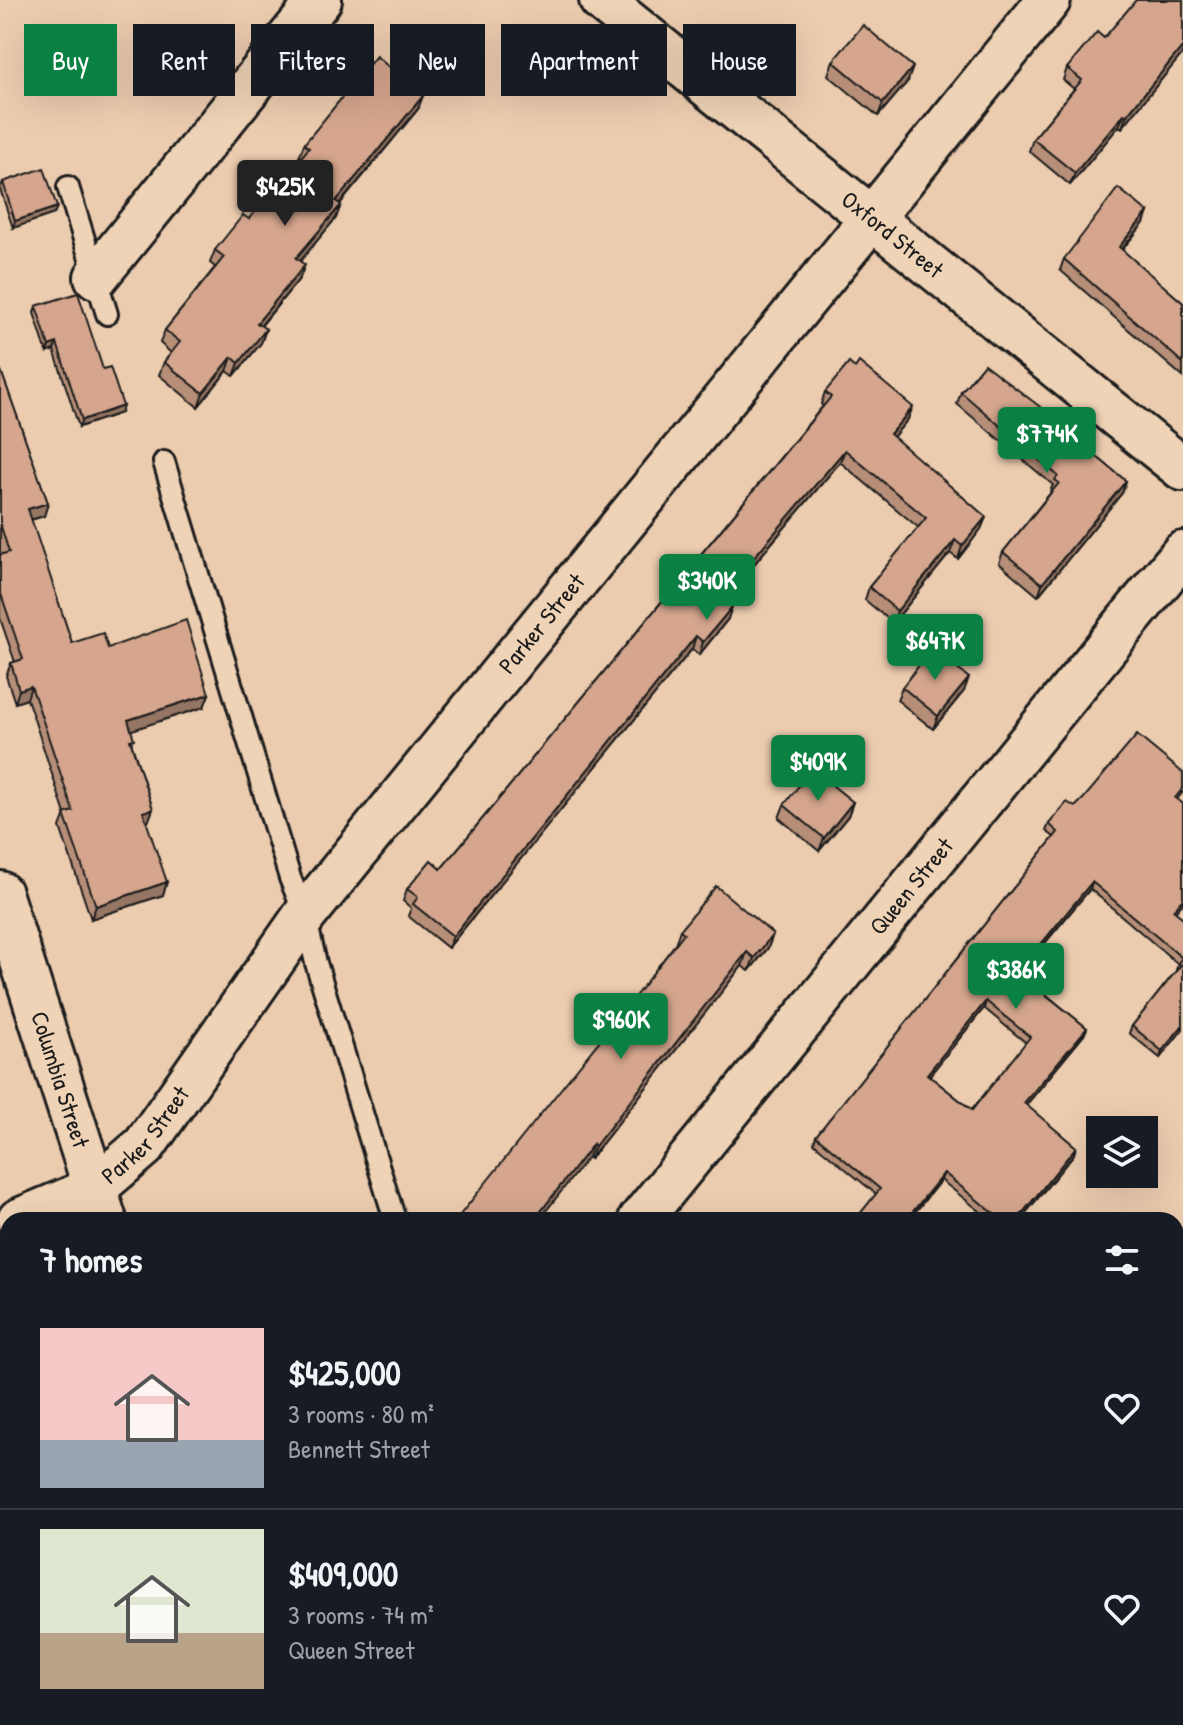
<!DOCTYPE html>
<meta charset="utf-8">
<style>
body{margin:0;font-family:"Patrick Hand",sans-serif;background:#242831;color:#f1f3f6;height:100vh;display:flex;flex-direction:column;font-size:30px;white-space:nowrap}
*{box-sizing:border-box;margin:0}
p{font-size:26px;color:#9ea1a6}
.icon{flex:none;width:44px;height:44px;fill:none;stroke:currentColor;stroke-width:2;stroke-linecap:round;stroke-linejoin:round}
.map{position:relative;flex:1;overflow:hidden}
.side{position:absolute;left:0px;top:1212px;width:1184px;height:514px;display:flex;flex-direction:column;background:#171b24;border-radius:24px 24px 0 0;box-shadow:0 8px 32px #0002}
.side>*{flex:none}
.banner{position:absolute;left:24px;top:24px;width:1136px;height:72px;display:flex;gap:16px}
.buttons{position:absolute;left:1086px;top:1116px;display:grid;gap:16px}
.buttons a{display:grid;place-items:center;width:72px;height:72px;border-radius:0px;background:#171b24;box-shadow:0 8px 32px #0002;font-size:40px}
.price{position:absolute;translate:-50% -68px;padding:0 18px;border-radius:8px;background:#0b8043;color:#fff;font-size:26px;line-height:52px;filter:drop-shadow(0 2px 4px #0008)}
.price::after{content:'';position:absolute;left:50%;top:48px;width:24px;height:18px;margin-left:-12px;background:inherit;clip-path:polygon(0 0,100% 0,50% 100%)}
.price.active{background:#222;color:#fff}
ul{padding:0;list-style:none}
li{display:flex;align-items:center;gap:24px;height:200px;padding:0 40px}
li+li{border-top:2px solid #363941}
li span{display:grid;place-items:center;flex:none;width:224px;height:160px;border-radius:0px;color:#555}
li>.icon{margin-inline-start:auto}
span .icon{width:96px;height:96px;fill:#fffc;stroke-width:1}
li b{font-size:34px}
h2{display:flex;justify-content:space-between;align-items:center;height:96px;padding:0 40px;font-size:34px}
.tag{padding:0 28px;border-radius:0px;background:#171b24;box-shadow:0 8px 32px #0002;font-size:28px;line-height:72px}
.tag.active{background:#0b8043;color:#fff}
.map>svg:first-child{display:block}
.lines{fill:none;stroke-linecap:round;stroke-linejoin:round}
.service-casing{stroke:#1c1c1c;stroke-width:26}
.minor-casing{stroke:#1c1c1c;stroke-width:48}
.service{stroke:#efd3b6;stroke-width:20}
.minor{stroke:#efd3b6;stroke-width:42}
.wall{fill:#b78f79;stroke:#1c1c1c;stroke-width:2;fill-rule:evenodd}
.shaded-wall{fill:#957463;stroke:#1c1c1c;stroke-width:2}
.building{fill:#d5a68d;stroke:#1c1c1c;stroke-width:2;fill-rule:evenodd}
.labels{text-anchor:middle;stroke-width:6;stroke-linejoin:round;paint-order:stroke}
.street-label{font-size:24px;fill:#1c1c1c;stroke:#efd3b6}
</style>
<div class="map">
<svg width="1183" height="1725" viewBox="0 0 1183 1725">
<rect width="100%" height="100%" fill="#ecccaf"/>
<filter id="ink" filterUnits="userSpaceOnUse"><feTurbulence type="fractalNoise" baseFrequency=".0125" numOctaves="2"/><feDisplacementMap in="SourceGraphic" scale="16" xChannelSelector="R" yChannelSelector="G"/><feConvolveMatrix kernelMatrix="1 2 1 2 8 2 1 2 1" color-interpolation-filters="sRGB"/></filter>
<g filter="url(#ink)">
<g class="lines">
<g class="service-casing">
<g id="service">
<polyline points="68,187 107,314"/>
<polyline points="164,462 290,878 305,915 316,963 395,1220"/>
</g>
</g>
<g class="minor-casing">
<g id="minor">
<path id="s1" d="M601,0L1183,469"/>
<polyline points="96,277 320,0"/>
<path id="s2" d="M0,893L105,1220"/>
<path id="s3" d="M19,1220L95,1188L144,1146L305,915L1049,0"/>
<path id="s4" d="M640,1220L1183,553"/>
<polyline points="1176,1330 1183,1322"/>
<polyline points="268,1718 270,1725"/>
<polyline points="856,1725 862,1718"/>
</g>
</g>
<use href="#service" class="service"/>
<use href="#minor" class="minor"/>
</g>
<g class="wall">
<polygon points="1183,0 1183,53 1122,128 1119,126 1070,185 1029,151 1033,139 1074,89 1063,80 1067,68 1104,38"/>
<polygon points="833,61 908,81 878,116 828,75"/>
<polygon points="418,109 340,204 336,218 300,261 300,278 261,326 266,329 261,343 234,376 227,371 198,407 159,375 164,362 171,353 160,343 165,330 215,267 210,263 215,250 249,219 300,158 299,157 304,144"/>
<polygon points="3,182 54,214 13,228 0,189"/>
<polygon points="1148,212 1144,223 1122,250 1183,303 1183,377 1060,270 1064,259"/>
<polygon points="36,306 103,369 121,413 79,427 54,350 47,353 34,313"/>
<polygon points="0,368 48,503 44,516 31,520 72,643 108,648 209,694 204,707 131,730 132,746 153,809 148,822 147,823 163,895 91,919 60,827 65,814 34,719 27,699 15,703 6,676 11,663 15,662 0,618 0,555 1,555 0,551"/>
<polygon points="825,392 908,419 893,437 986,517 981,529 958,559 950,553 893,623 865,600 869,587 919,528 840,462 724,600 728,619 699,655 692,649 448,948 408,916 411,908 403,901 407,889 441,869 823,406 821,404"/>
<polygon points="961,392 1051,419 1126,481 1122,493 1038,596 999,563 1003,552 1051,492 1050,491 1053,485 957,404"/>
<polygon points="902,687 964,691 933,729 897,700"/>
<path d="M1183,792L1177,799L1183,804V903L1175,912L1183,918V1029L1160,1058L1129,1033L1132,1026L1176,971V970L1178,964L1090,889L1020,973L1087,1028L1084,1035L1026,1105L1074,1154L1020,1220H991L941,1180L876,1194L814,1143L816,1136L1054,837L1046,831L1049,824L1075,807ZM984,1008L1026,1043L972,1110L929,1076Z"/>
<polygon points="853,802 848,816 819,851 779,818 784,805"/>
<polygon points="680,930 773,934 768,948 749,971 742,966 590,1159 588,1157 644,985 675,944"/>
<polygon points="8,1269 8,1364 0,1340 0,1272"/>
<polygon points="363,1718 443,1718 446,1725 365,1725"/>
</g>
<g class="shaded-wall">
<polygon points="1183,46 1183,53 1122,128 1126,116"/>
<polygon points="913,67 908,81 878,116 883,103"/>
<polygon points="423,96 418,109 331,214 336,201"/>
<polygon points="1124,114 1119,126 1070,185 1075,173"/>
<polygon points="341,205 336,218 291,272 296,258"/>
<polygon points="57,207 54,214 13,228 15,221"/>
<polygon points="1148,212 1144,223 1114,258 1119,247"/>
<polygon points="305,265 300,278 252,336 257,323"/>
<polygon points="266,329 261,343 234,376 239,363"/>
<polygon points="57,343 54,350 47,353 49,346"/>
<polygon points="232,357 227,371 198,407 203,393"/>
<polygon points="123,406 121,413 79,427 82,420"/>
<polygon points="913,407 908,419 885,447 890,434"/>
<polygon points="845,450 840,462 716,609 720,597"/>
<polygon points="1126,481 1122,493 1038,596 1042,584"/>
<polygon points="48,503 44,516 23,522 28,509"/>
<polygon points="986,517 981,529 958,559 962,546"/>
<polygon points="955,540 950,553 893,623 897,611"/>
<polygon points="732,607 728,619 699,655 703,642"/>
<polygon points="696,636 692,649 448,948 453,936"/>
<polygon points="969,678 964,691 933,729 938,716"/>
<polygon points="31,686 27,699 15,703 19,690"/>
<polygon points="209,694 204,707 123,733 128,720"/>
<polygon points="853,802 848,816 819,851 824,838"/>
<polygon points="153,809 148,822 138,825 143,812"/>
<polygon points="167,882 163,895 91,919 96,906"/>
<polygon points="1092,882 1090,889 1015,979 1018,972"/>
<polygon points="1183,899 1183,903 1171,917 1173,910"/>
<polygon points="773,934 768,948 749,971 754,958"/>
<polygon points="747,952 742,966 590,1159 595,1146"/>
<polygon points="986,1001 984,1008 925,1081 927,1074"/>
<polygon points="1183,1025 1183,1029 1160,1058 1162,1051"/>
<polygon points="1087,1028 1084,1035 1022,1110 1024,1103"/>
<polygon points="593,1144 588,1157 539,1220 534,1220"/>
<polygon points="1076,1147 1074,1154 1020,1220 1017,1220"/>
<polygon points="944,1173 941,1180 909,1220 906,1220"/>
<polygon points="8,1423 8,1434 0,1437 0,1425"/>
<polygon points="1183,1536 1183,1544 1176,1552 1176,1544"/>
<polygon points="31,1718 37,1718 35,1723 28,1725 10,1725"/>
</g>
<g class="building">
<polygon points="1136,0 1183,0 1183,46 1126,116 1124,114 1075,173 1033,139 1082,80 1067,68 1097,32 1104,38"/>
<polygon points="863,25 913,67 883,103 833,61"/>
<polygon points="376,56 423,96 336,201 341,205 296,258 305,265 257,323 266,329 239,363 232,357 203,393 164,362 180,342 165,330 224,257 215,250 243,215 249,219 309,148 304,144"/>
<polygon points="44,168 57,207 15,221 3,182"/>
<polygon points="1118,188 1148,212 1119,247 1183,303 1183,363 1064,259"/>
<polygon points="78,293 103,369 110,367 123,406 82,420 57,343 49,346 36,306"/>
<polygon points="859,362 913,407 890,434 986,517 962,546 955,540 897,611 869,587 926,518 845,450 720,597 732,607 703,642 696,636 453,936 413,904 418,897 407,889 431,860 441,869 831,397 825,392 849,363 855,368"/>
<polygon points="984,364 1052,416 1050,418 1126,481 1042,584 1003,552 1059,483 1055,480 1058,476 961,392"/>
<polygon points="0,368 48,503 28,509 72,643 103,633 108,648 186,620 209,694 128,720 134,739 130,740 153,809 143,812 167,882 96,906 64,814 73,811 38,706 31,686 19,690 11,663 23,659 0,591 0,555 9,552 0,523"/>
<polygon points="932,649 969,678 938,716 902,687"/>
<path d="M1137,735L1183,773V788L1175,798L1183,804V899L1173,910L1183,918V1025L1162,1051L1132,1026L1181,965L1178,963L1182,958L1092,882L1018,972L1087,1028L1024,1103L1076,1147L1017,1220H1002L944,1173L906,1220H855L880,1189L816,1136L1058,832L1049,824L1067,802L1075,807L1084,798ZM986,1001L1030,1037L972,1110L927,1074Z"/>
<polygon points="812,769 853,802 824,838 784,805"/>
<polygon points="716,886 773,934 754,958 747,952 595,1146 593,1144 534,1220 456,1220 644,985 684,933 680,930"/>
<polygon points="8,1269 8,1337 0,1313 0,1272"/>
<polygon points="8,1385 8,1423 0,1425 0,1388"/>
<polygon points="1183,1454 1183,1536 1176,1544 1176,1462"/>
<polygon points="8,1682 8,1718 31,1718 10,1725 0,1725 0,1685"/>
<polygon points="65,1718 67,1725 44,1725"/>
<polygon points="373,1718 443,1718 446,1725 375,1725"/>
<polygon points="656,1718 729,1718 723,1725 650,1725"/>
</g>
</g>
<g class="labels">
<g class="street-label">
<text dy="8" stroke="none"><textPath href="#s1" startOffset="374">Oxford Street</textPath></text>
<text dy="8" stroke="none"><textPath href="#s3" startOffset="804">Parker Street</textPath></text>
<text dy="8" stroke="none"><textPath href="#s4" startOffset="430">Queen Street</textPath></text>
<text dy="8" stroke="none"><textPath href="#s2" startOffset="196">Columbia Street</textPath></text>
<text dy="8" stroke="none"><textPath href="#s3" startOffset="156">Parker Street</textPath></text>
</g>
</g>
</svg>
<div class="buttons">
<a><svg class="icon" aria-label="layers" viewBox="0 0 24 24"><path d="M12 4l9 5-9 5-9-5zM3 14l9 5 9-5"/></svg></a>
</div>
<b class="price active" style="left:285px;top:228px">$425K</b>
<b class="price" style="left:1047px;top:475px">$774K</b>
<b class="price" style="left:707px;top:622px">$340K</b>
<b class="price" style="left:935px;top:682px">$647K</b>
<b class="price" style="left:818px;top:803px">$409K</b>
<b class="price" style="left:1016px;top:1011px">$386K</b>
<b class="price" style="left:621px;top:1061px">$960K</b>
<div class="banner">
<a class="tag active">Buy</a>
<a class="tag">Rent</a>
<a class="tag">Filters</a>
<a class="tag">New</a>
<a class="tag">Apartment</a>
<a class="tag">House</a>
</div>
<section class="side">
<h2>7 homes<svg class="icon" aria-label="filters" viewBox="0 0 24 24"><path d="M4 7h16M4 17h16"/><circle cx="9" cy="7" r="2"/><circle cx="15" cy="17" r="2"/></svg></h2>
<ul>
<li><span style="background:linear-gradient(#f6c9c9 70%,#9aa5b1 0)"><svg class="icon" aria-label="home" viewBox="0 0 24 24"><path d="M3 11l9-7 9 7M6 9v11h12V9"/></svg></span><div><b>$425,000</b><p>3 rooms · 80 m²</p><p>Bennett Street</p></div><svg class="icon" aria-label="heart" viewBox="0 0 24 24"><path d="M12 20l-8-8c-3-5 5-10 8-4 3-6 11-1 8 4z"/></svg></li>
<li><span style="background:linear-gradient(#dfe7d0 65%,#b9a48a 0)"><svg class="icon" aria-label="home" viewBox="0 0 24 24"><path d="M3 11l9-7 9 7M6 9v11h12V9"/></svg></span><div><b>$409,000</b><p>3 rooms · 74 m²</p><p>Queen Street</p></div><svg class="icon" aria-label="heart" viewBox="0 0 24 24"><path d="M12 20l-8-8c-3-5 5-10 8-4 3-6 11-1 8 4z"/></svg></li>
</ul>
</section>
</div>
